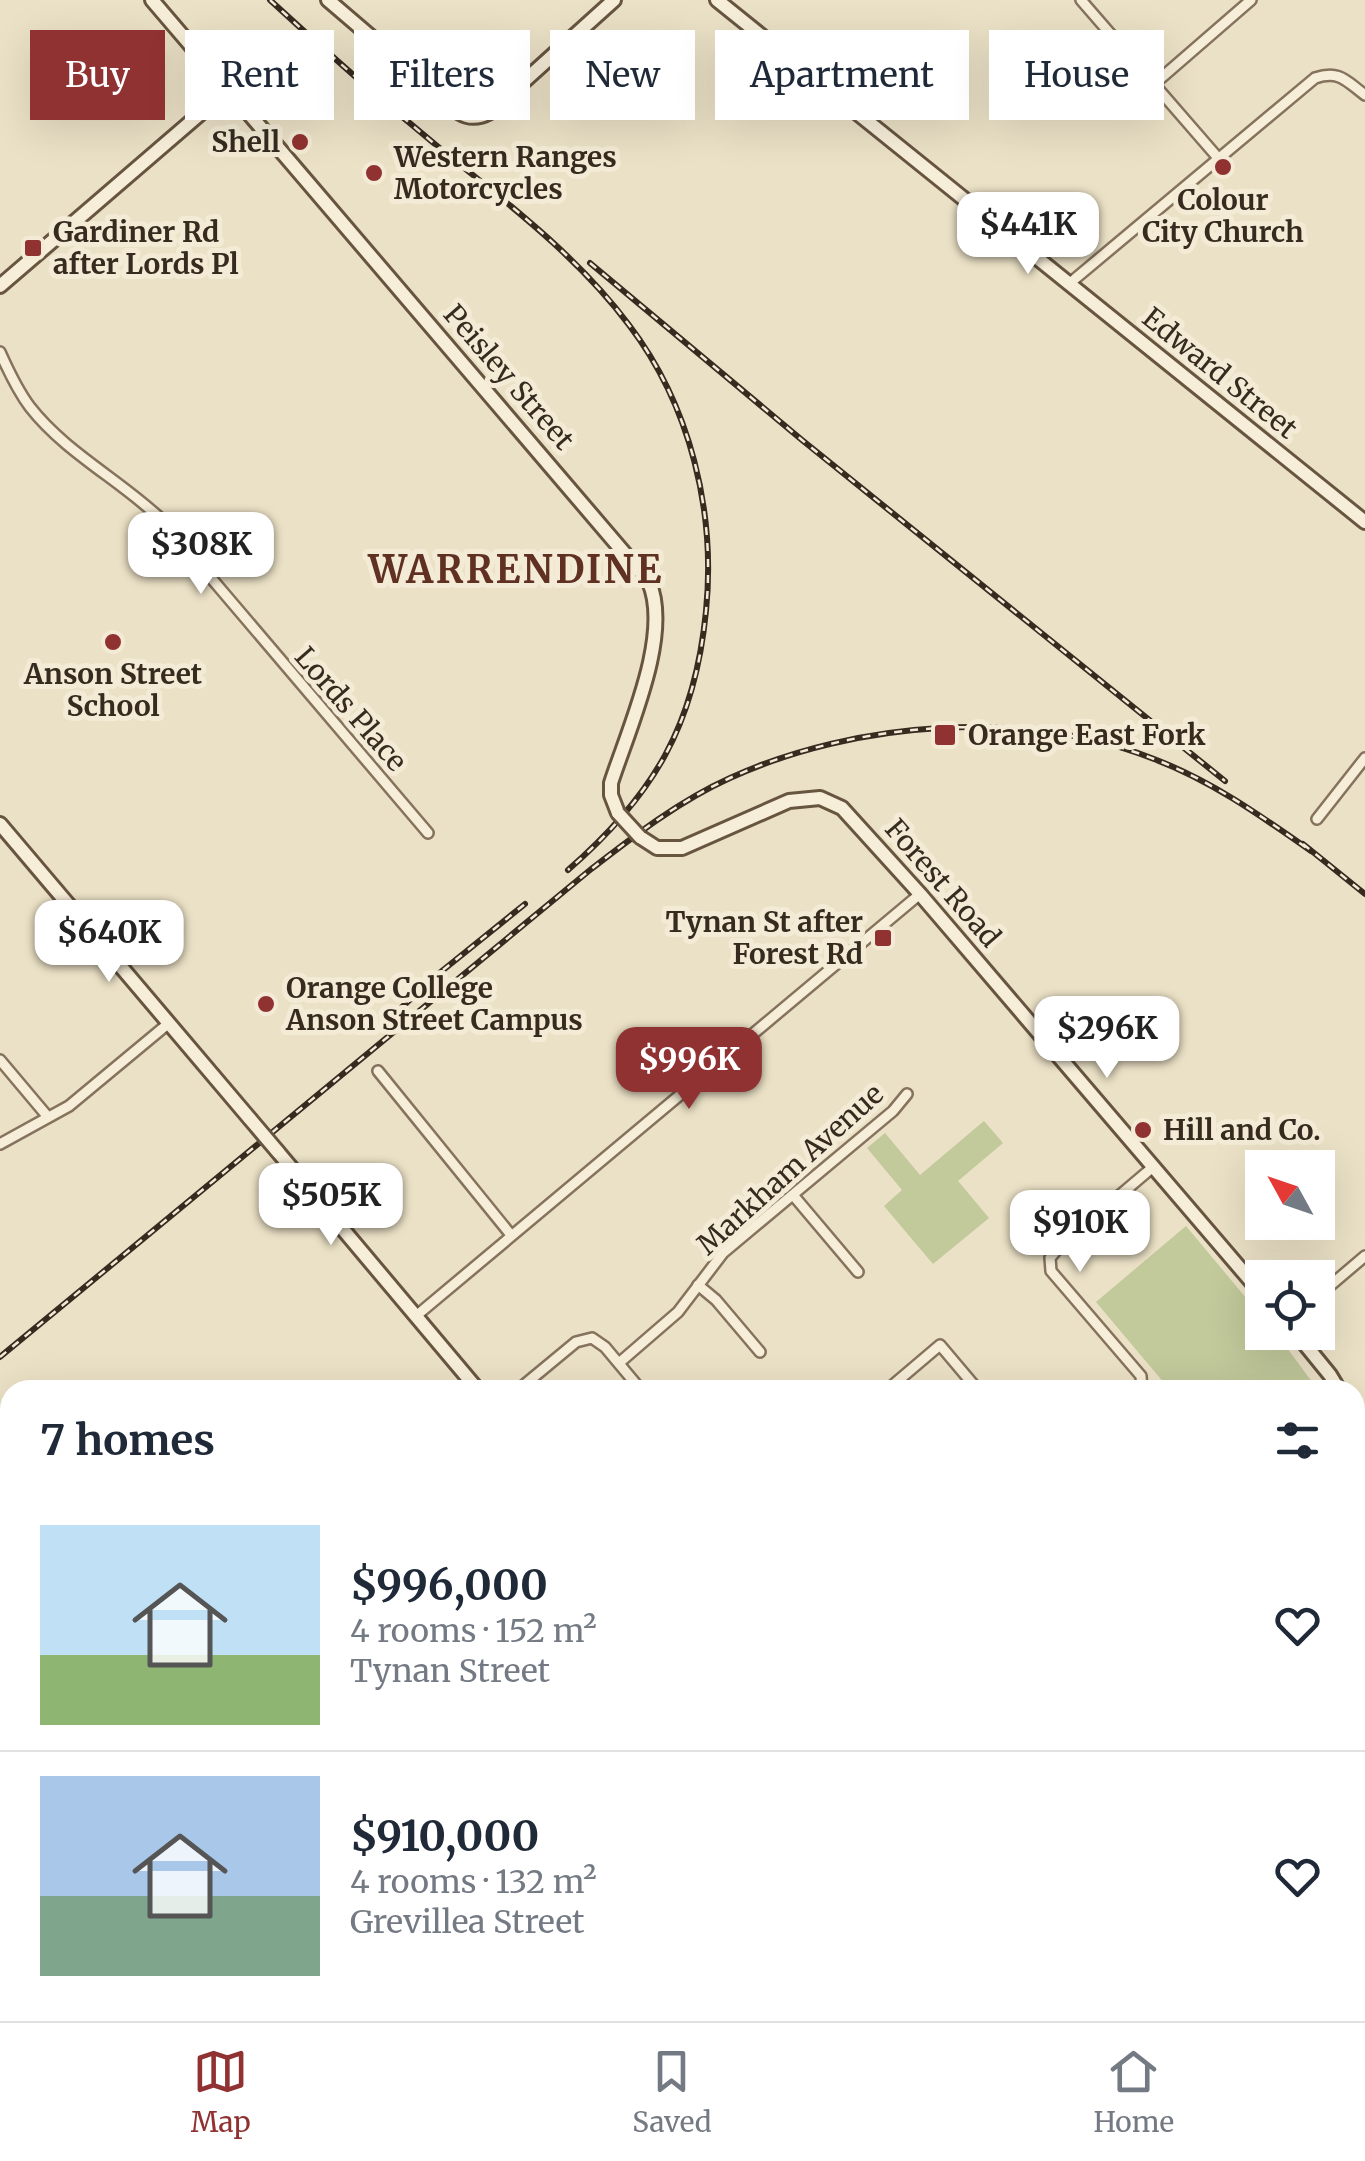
<!DOCTYPE html>
<meta charset="utf-8">
<style>
body{margin:0;font-family:Merriweather,serif;background:#f2f2f3;color:#1f2937;height:100vh;display:flex;flex-direction:column;font-size:38px;white-space:nowrap}
*{box-sizing:border-box;margin:0}
p{font-size:32px;color:#747a83}
.icon{flex:none;width:55px;height:55px;fill:none;stroke:currentColor;stroke-width:2;stroke-linecap:round;stroke-linejoin:round}
.map{position:relative;flex:1;overflow:hidden}
.side{position:absolute;left:0px;top:1380px;width:1365px;height:642px;display:flex;flex-direction:column;background:#fff;border-radius:30px 30px 0 0;box-shadow:0 10px 40px #0002}
.side>*{flex:none}
.top-card{position:absolute;left:30px;top:30px;width:1305px;height:90px;display:flex;gap:20px}
.needle{width:65px;rotate:310deg}
.buttons{position:absolute;left:1245px;top:1150px;display:grid;gap:20px}
.buttons a{display:grid;place-items:center;width:90px;height:90px;border-radius:0px;background:#fff;box-shadow:0 10px 40px #0002;font-size:50px}
.price{position:absolute;translate:-50% -85px;padding:0 22px;border-radius:20px;background:#fff;color:#222;font-size:32px;line-height:65px;filter:drop-shadow(0 2px 5px #0008)}
.price::after{content:'';position:absolute;left:50%;top:60px;width:30px;height:22px;margin-left:-15px;background:inherit;clip-path:polygon(0 0,100% 0,50% 100%)}
.price.on{background:#903231;color:#fff}
ul{padding:0;list-style:none}
li{display:flex;align-items:center;gap:30px;height:250px;padding:0 40px}
li+li{border-top:2px solid #e0e1e3}
li span{display:grid;place-items:center;flex:none;width:280px;height:200px;border-radius:0px;color:#555}
li>.icon{margin-inline-start:auto}
span .icon{width:120px;height:120px;fill:#fffc;stroke-width:1}
li b{font-size:42px}
h2{display:flex;justify-content:space-between;align-items:center;height:120px;padding:0 40px;font-size:42px}
.chip{padding:0 35px;border-radius:0px;background:#fff;box-shadow:0 10px 40px #0002;font-size:35px;line-height:90px}
.chip.on{background:#903231;color:#fff}
.tabs{display:flex;justify-content:space-around;align-items:center;height:140px;border-top:2px solid #e0e1e3;background:#fff;font-size:28px;color:#747a83}
.tabs a{display:grid;justify-items:center;gap:5px}
.tabs .on{color:#903231}
.map>svg:first-child{display:block}
.green{fill:#c2c99b}
.lines{fill:none;stroke-linecap:round;stroke-linejoin:round}
.stream{stroke:#6f8d86;stroke-width:2.5}
.street-casing{stroke:#85735d;stroke-width:14}
.secondary-casing{stroke:#675540;stroke-width:18}
.street{stroke:#f7eed9;stroke-width:9}
.secondary{stroke:#f7eed9;stroke-width:12}
.rail-casing{stroke:#372b20;stroke-width:6}
.rail{stroke:#f3ebd5;stroke-width:2.5;stroke-dasharray:8;stroke-linecap:butt}
.secondary-bridge-casing{stroke:#675540;stroke-width:18;stroke-linecap:butt}
.secondary-bridge{stroke:#f7eed9;stroke-width:12}
.poi-dot{fill:#903231;stroke:#f3ebd5;stroke-width:4}
.labels{text-anchor:middle;stroke-width:10;stroke-linejoin:round;paint-order:stroke}
.poi-label{font-size:28px;font-weight:bold;fill:#372b20;stroke:#f3ebd5;text-anchor:start}
.street-label{font-size:28px;fill:#372b20;stroke:#f3ebd5}
.district-label{font-size:38px;font-weight:bold;letter-spacing:2.5px;fill:#603022;stroke:#f3ebd5}
</style>
<div class="map">
<svg width="1365" height="2021" viewBox="0 0 1365 2021">
<rect width="100%" height="100%" fill="#ebe1c6"/>
<g class="green">
<polygon points="984,1121 1003,1143 958,1181 989,1218 933,1264 884,1206 902,1190 867,1148 885,1133 920,1175"/>
<polygon points="1186,1226 1262,1317 1262,1332 1276,1333 1318,1390 1170,1390 1096,1302"/>
</g>
<g class="lines">
<g class="stream">
<polyline points="10,1578 7,1579 10,1584"/>
<polyline points="0,1596 8,1601 10,1600"/>
<polyline points="333,2012 338,2021"/>
</g>
<g class="street-casing">
<g id="street">
<polyline points="1081,0 1219,159"/>
<polyline points="1153,85 1251,0"/>
<path d="M1070,283L1315,78C1340,70 1346,81 1365,95"/>
<path d="M0,352C8,370 18,391 30,407C65,452 120,480 161,519L428,833"/>
<polyline points="1317,819 1365,758"/>
<polyline points="0,1060 48,1117"/>
<polyline points="378,1071 511,1235"/>
<polyline points="0,1144 69,1106 169,1023"/>
<polyline points="793,1195 858,1272"/>
<polyline points="698,1285 716,1300 760,1352"/>
<polyline points="1318,1296 1365,1256"/>
<polyline points="416,1316 920,894"/>
<polyline points="619,1363 678,1312 723,1253 893,1111 907,1094"/>
<polyline points="518,1390 576,1342 592,1338 605,1347 641,1390"/>
<polyline points="887,1390 940,1345 978,1390"/>
<polyline points="1142,1390 1141,1376 1051,1271 1050,1258 1061,1245 1153,1167"/>
<polyline points="434,2012 441,2021"/>
<polyline points="480,2021 491,2012"/>
</g>
</g>
<g class="secondary-casing">
<g id="secondary">
<path d="M152,0L649,582C672,635 628,730 611,783V795L618,813"/>
<path d="M328,0L460,113C470,119 479,118 490,112L614,0"/>
<polyline points="717,0 1365,522"/>
<polyline points="0,286 229,89"/>
<polyline points="0,824 250,1119"/>
<polyline points="640,837 657,848 682,848 789,801 820,798 842,808 920,894 1262,1294"/>
<polyline points="278,1152 478,1390"/>
<polyline points="1295,1332 1330,1375 1339,1390"/>
<polyline points="1355,1417 1365,1448"/>
<polyline points="1355,1467 1365,1497"/>
<polyline points="1355,1592 1365,1580"/>
<polyline points="1355,1618 1365,1606"/>
<polyline points="764,2021 778,2012"/>
</g>
</g>
<use href="#street" class="street"/>
<use href="#secondary" class="secondary"/>
<g class="rail-casing">
<g id="rail">
<path d="M270,0C324,50 379,98 436,145C503,200 576,254 629,325C690,405 716,511 706,611C695,725 654,795 568,870"/>
<polyline points="590,263 802,440 1225,781"/>
<polyline points="1303,844 1365,894"/>
<polyline points="384,1024 432,979 525,904"/>
<path d="M0,1357L590,870C634,836 679,801 730,778C855,721 1024,708 1154,759C1212,781 1261,816 1311,851"/>
</g>
</g>
<use href="#rail" class="rail"/>
<g class="secondary-bridge-casing">
<g id="secondary-bridge">
<polyline points="618,813 640,837"/>
<polyline points="250,1119 278,1152"/>
</g>
</g>
<use href="#secondary-bridge" class="secondary-bridge"/>
</g>
<g class="poi-dot">
<circle cx="300" cy="142" r="10"/>
<circle cx="1223" cy="167" r="10"/>
<circle cx="374" cy="173" r="10"/>
<rect x="23" y="238" width="20" height="20" rx="5"/>
<circle cx="113" cy="642" r="10"/>
<rect x="933" y="723" width="24" height="24" rx="5"/>
<rect x="873" y="928" width="20" height="20" rx="5"/>
<circle cx="266" cy="1004" r="10"/>
<circle cx="1143" cy="1130" r="10"/>
</g>
<g class="labels">
<g class="poi-label">
<text x="280" y="152" text-anchor="end">Shell</text>
<text x="394" y="167">Western Ranges<tspan x="394" dy="32">Motorcycles</tspan></text>
<text x="1223" y="210" text-anchor="middle">Colour<tspan x="1223" dy="32">City Church</tspan></text>
<text x="53" y="242">Gardiner Rd<tspan x="53" dy="32">after Lords Pl</tspan></text>
<text x="113" y="684" text-anchor="middle">Anson Street<tspan x="113" dy="32">School</tspan></text>
<text x="968" y="745">Orange East Fork</text>
<text x="863" y="932" text-anchor="end">Tynan St after<tspan x="863" dy="32">Forest Rd</tspan></text>
<text x="286" y="998">Orange College<tspan x="286" dy="32">Anson Street Campus</tspan></text>
<text x="1163" y="1140">Hill and Co.</text>
</g>
<g class="street-label">
<text transform="translate(1220 373) rotate(39)" y="10">Edward Street</text>
<text transform="translate(509 377) rotate(49)" y="10">Peisley Street</text>
<text transform="translate(351 709) rotate(49)" y="10">Lords Place</text>
<text transform="translate(943 883) rotate(49)" y="10">Forest Road</text>
<text transform="translate(790 1169) rotate(-42)" y="10">Markham Avenue</text>
</g>
<g class="district-label">
<text x="516" y="583">WARRENDINE</text>
</g>
</g>
</svg>
<div class="buttons">
<a><svg class="needle" viewBox="-14 -14 28 28"><path d="M0-13l5 13h-10z" fill="#e53935"/><path d="M0 13l5-13h-10z" fill="#747a83"/></svg></a>
<a><svg class="icon" aria-label="locate" viewBox="0 0 24 24"><circle cx="12" cy="12" r="6"/><path d="M12 2v4M12 18v4M2 12h4M18 12h4"/></svg></a>
</div>
<b class="price" style="left:1028px;top:277px">$441K</b>
<b class="price" style="left:201px;top:597px">$308K</b>
<b class="price" style="left:109px;top:985px">$640K</b>
<b class="price" style="left:1107px;top:1081px">$296K</b>
<b class="price on" style="left:689px;top:1112px">$996K</b>
<b class="price" style="left:331px;top:1248px">$505K</b>
<b class="price" style="left:1080px;top:1275px">$910K</b>
<div class="top-card">
<a class="chip on">Buy</a>
<a class="chip">Rent</a>
<a class="chip">Filters</a>
<a class="chip">New</a>
<a class="chip">Apartment</a>
<a class="chip">House</a>
</div>
<section class="side">
<h2>7 homes<svg class="icon" aria-label="filters" viewBox="0 0 24 24"><path d="M4 7h16M4 17h16"/><circle cx="9" cy="7" r="2"/><circle cx="15" cy="17" r="2"/></svg></h2>
<ul>
<li><span style="background:linear-gradient(#bfe0f5 65%,#8fb573 0)"><svg class="icon" aria-label="home" viewBox="0 0 24 24"><path d="M3 11l9-7 9 7M6 9v11h12V9"/></svg></span><div><b>$996,000</b><p>4 rooms · 152 m²</p><p>Tynan Street</p></div><svg class="icon" aria-label="heart" viewBox="0 0 24 24"><path d="M12 20l-8-8c-3-5 5-10 8-4 3-6 11-1 8 4z"/></svg></li>
<li><span style="background:linear-gradient(#a9c7e8 60%,#7fa58c 0)"><svg class="icon" aria-label="home" viewBox="0 0 24 24"><path d="M3 11l9-7 9 7M6 9v11h12V9"/></svg></span><div><b>$910,000</b><p>4 rooms · 132 m²</p><p>Grevillea Street</p></div><svg class="icon" aria-label="heart" viewBox="0 0 24 24"><path d="M12 20l-8-8c-3-5 5-10 8-4 3-6 11-1 8 4z"/></svg></li>
</ul>
</section>
</div>
<nav class="tabs">
<a class="on"><svg class="icon" aria-label="map" viewBox="0 0 24 24"><path d="M3 6l6-2 6 2 6-2v14l-6 2-6-2-6 2zM9 4v14M15 6v14"/></svg>Map</a>
<a><svg class="icon" aria-label="saved" viewBox="0 0 24 24"><path d="M7 4h10v16l-5-4-5 4z"/></svg>Saved</a>
<a><svg class="icon" aria-label="home" viewBox="0 0 24 24"><path d="M3 11l9-7 9 7M6 9v11h12V9"/></svg>Home</a>
</nav>
